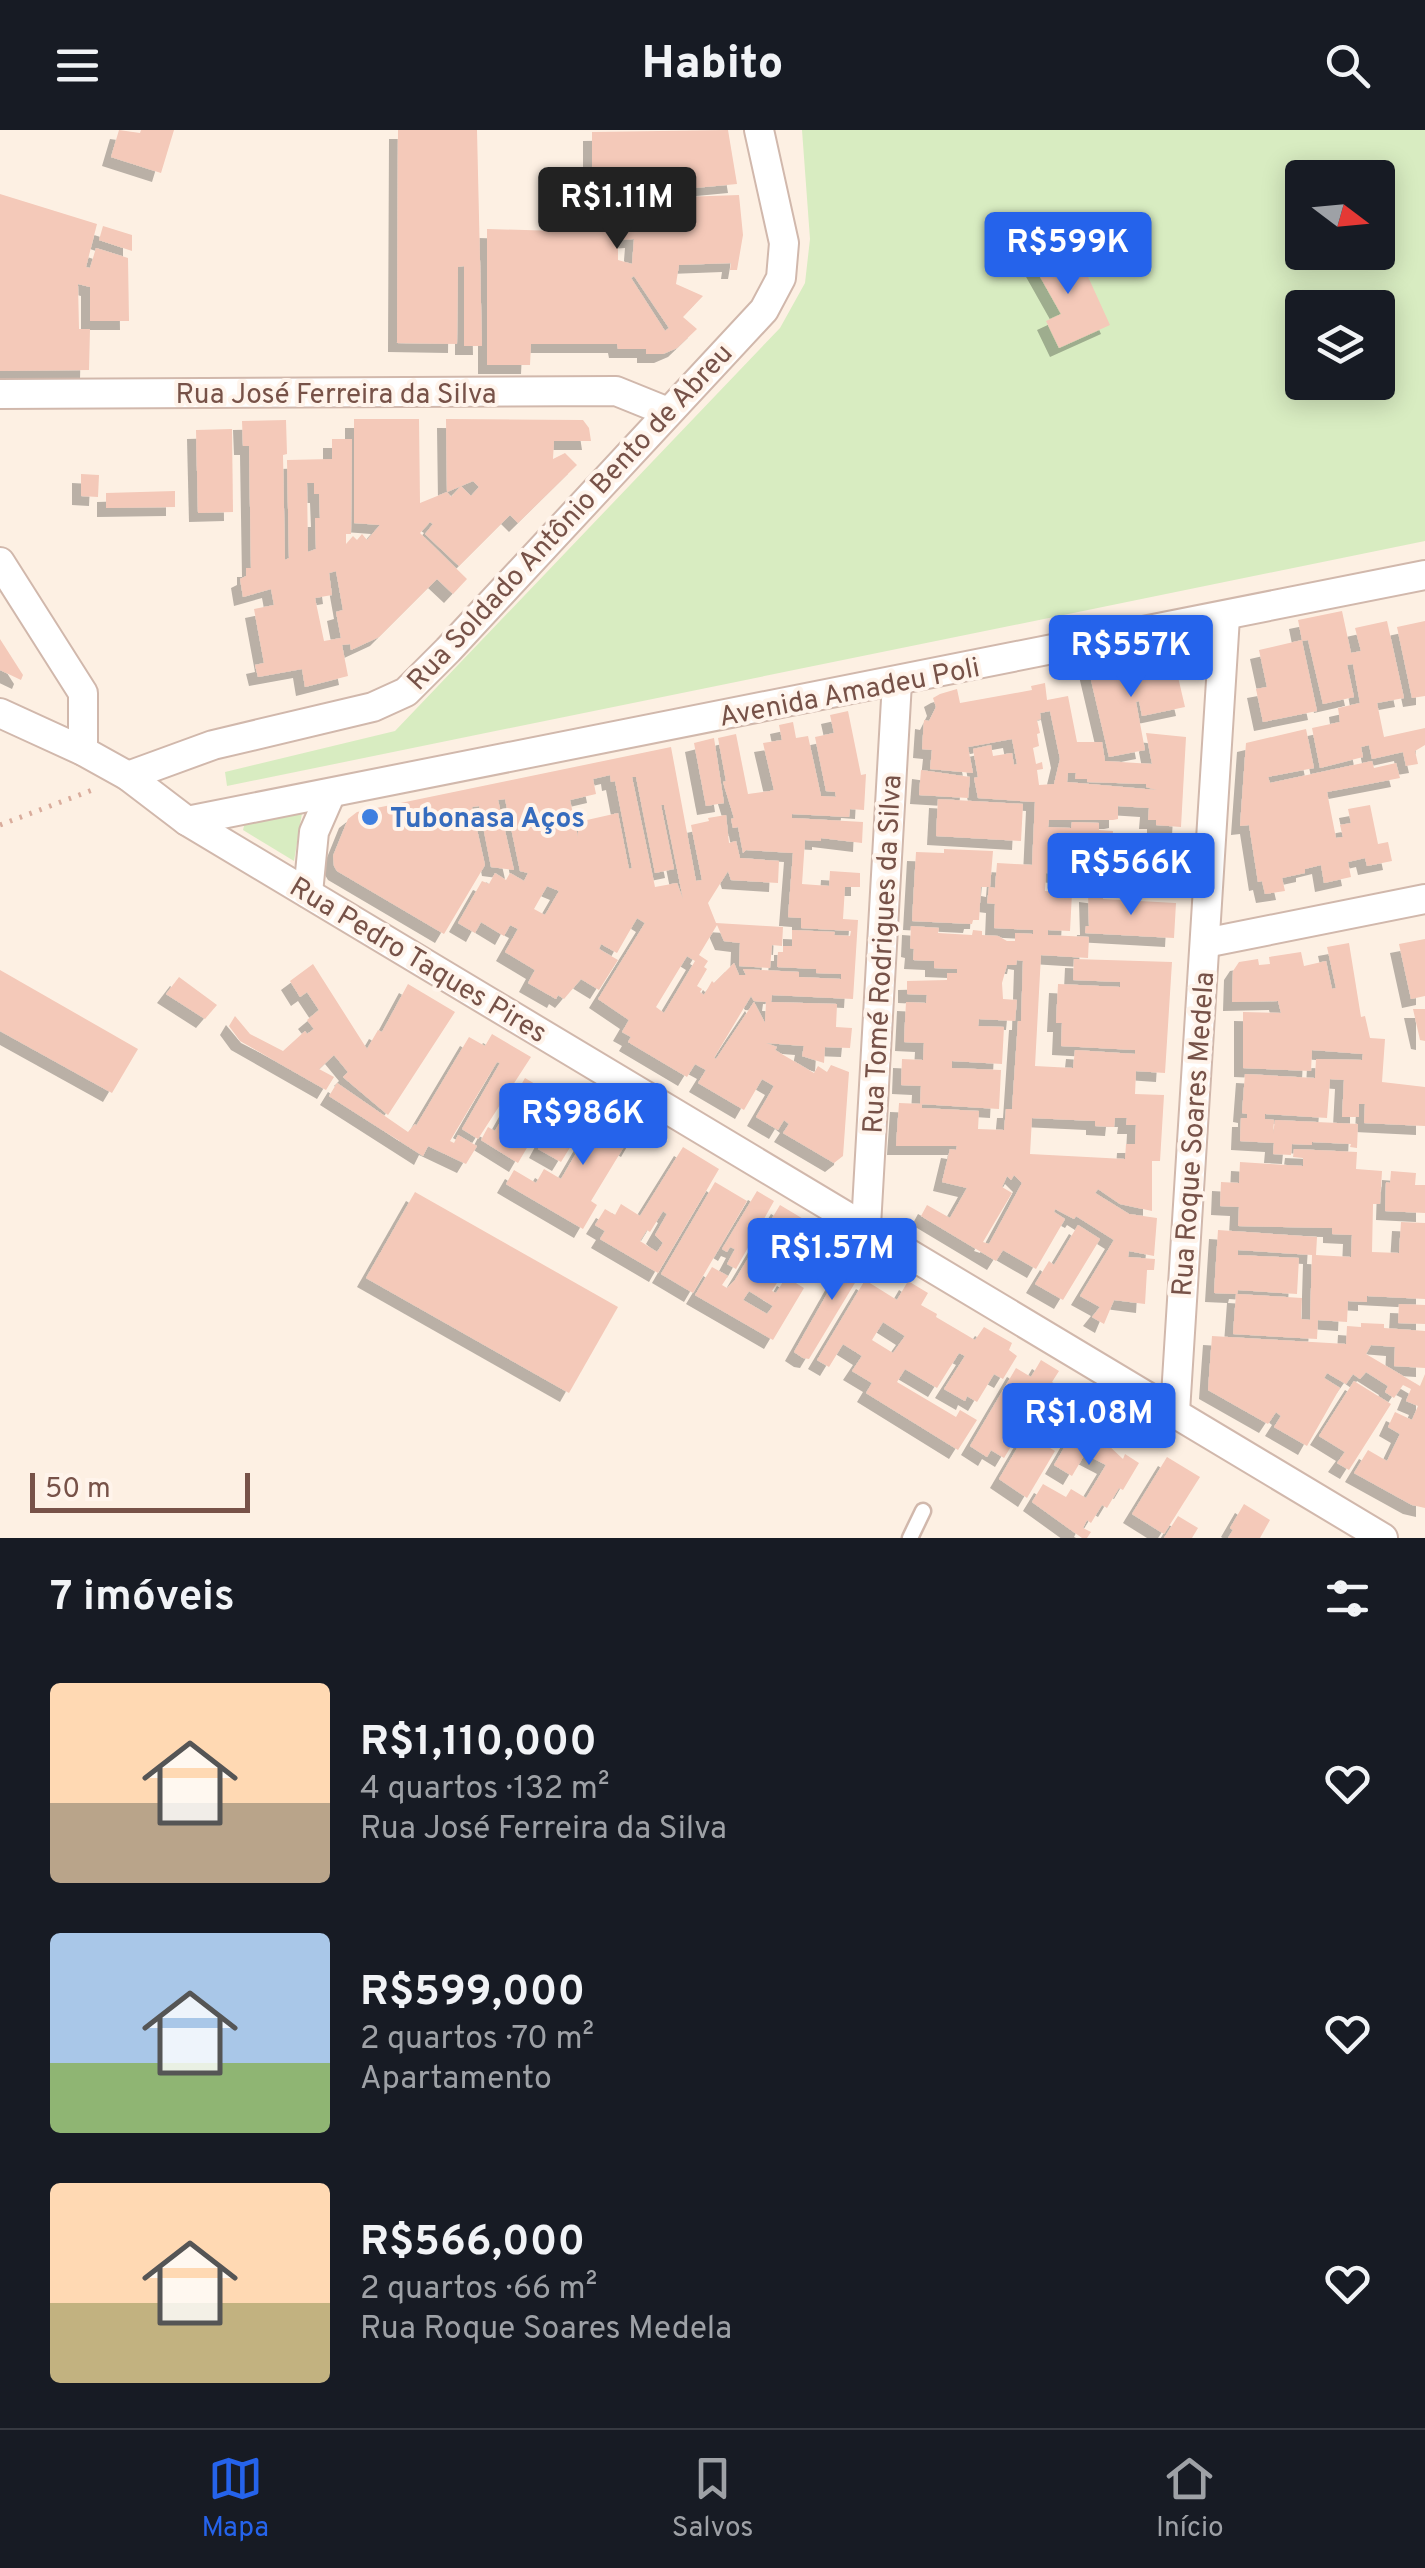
<!DOCTYPE html>
<html lang="pt">
<meta charset="utf-8">
<style>
body{margin:0;font-family:Overpass,sans-serif;background:#20242c;color:#f1f3f6;height:100vh;display:flex;flex-direction:column;font-size:38px;white-space:nowrap}
*{box-sizing:border-box;margin:0}
p{font-size:32px;color:#9ea1a6}
.icon{flex:none;width:55px;height:55px;fill:none;stroke:currentColor;stroke-width:2;stroke-linecap:round;stroke-linejoin:round}
.map{position:relative;height:1408px;overflow:hidden}
.side{display:flex;flex-direction:column;background:#171b24;flex:1}
.side>*{flex:none}
.needle{width:65px;rotate:106deg}
.controls{position:absolute;left:1285px;top:30px;display:grid;gap:20px}
.controls a{display:grid;place-items:center;width:110px;height:110px;border-radius:10px;background:#171b24;box-shadow:0 5px 25px #0003;font-size:50px}
.scale{position:absolute;left:30px;bottom:25px;width:220px;box-sizing:border-box;padding-left:10px;border:5px solid #775248;border-top:0;font-size:28px;line-height:35px;white-space:nowrap;color:#775248;-webkit-text-stroke:8px #fff4eb;paint-order:stroke}
.price{position:absolute;translate:-50% -85px;padding:0 22px;border-radius:10px;background:#2563eb;color:#fff;font-size:32px;line-height:65px;filter:drop-shadow(0 2px 5px #0008)}
.price::after{content:'';position:absolute;left:50%;top:60px;width:30px;height:22px;margin-left:-15px;background:inherit;clip-path:polygon(0 0,100% 0,50% 100%)}
.price.current{background:#222;color:#fff}
ul{padding:0;list-style:none}
li{display:flex;align-items:center;gap:30px;height:250px;padding:0 50px}
li span{display:grid;place-items:center;flex:none;width:280px;height:200px;border-radius:10px;color:#555}
li>.icon{margin-inline-start:auto}
span .icon{width:120px;height:120px;fill:#fffc;stroke-width:1}
li b{font-size:42px}
h2{display:flex;justify-content:space-between;align-items:center;height:120px;padding:0 50px;font-size:42px}
header{display:flex;justify-content:space-between;align-items:center;height:130px;padding:0 50px;background:#171b24;font-size:45px;font-weight:800}
.dock{display:flex;justify-content:space-around;align-items:center;height:140px;border-top:2px solid #363941;background:#171b24;font-size:28px;color:#9ea1a6}
.dock a{display:grid;justify-items:center;gap:5px}
.dock .current{color:#2563eb}
.map>svg:first-child{display:block}
.green{fill:#d8ecc1;fill-rule:evenodd}
.building{fill:#f4c9b9;fill-rule:evenodd;filter:url(#shadow)}
.lines{fill:none;stroke-linecap:round;stroke-linejoin:round}
.service-casing{stroke:#d1b8ac;stroke-width:19}
.minor-casing{stroke:#d1b8ac;stroke-width:32}
.path{stroke:#d9ac9c;stroke-width:5;stroke-dasharray:2.5 8;stroke-linecap:butt}
.service{stroke:#fff;stroke-width:14}
.minor{stroke:#fff;stroke-width:28}
.shop-dot{fill:#3f7fe0;stroke:#fff4eb;stroke-width:4}
.labels{text-anchor:middle;stroke-width:8;stroke-linejoin:round;paint-order:stroke}
.street-label{font-size:28px;fill:#775248;stroke:#fff4eb}
.shop-label{font-size:28px;font-weight:bold;fill:#366cbe;stroke:#fff4eb;text-anchor:start}
</style>
<header><svg class="icon" aria-label="menu" viewBox="0 0 24 24"><path d="M4 6h16M4 12h16M4 18h16"/></svg>Habito<svg class="icon" aria-label="search" viewBox="0 0 24 24"><circle cx="10" cy="10" r="6"/><path d="M15 15l6 6"/></svg></header>
<div class="map">
<svg width="1425" height="1408" viewBox="0 0 1425 1408">
<defs>
<filter id="shadow"><feDropShadow dx="-9" dy="9" stdDeviation="0" flood-color="#0004"/></filter>
</defs>
<rect width="100%" height="100%" fill="#fdf0e3"/>
<g class="green">
<path d="M802,0H1425V411L227,656L225,642L395,601L780,198L805,153L810,109ZM1302,48H1378V122H1302ZM1302,178H1378V252H1302Z"/>
<polygon points="302,683 294,731 243,700 245,692"/>
</g>
<g class="building">
<polygon points="119,0 140,3 141,0 174,0 161,43 111,27"/>
<polygon points="398,0 477,0 482,216 464,216 464,136 458,137 457,214 397,213"/>
<path d="M728,0L737,54L663,61L662,49L655,50L656,65L636,66L637,83H649L648,76L670,75V80L683,79L682,67L739,65L743,105L737,140H730L731,133L679,135L676,154L703,166L683,187L697,199L677,218L663,224H646V219H618L617,214H531L530,235H487V99L592,102V2ZM634,109L632,134L618,130V110ZM634,146L669,198L665,201L631,148Z"/>
<polygon points="0,64 97,94 86,137 90,138 96,118 128,128 129,191 90,191 90,157 78,154 79,199 90,199 89,240 0,241"/>
<polygon points="103,96 132,105 132,121 99,110"/>
<polygon points="1035,106 1055,141 1080,129 1110,195 1059,218 1046,191 1061,184 1021,113"/>
<path d="M354,289H419L420,373L447,362L451,367L461,356L471,366L479,357L473,351L447,362L446,289L583,290L589,298L591,311H554L553,329L565,323L577,335L518,393L510,385L459,436L425,404L433,394L430,392L420,403L467,449L453,464L437,449L379,507L351,520L350,514L342,515L348,546L305,557L302,539L258,547L255,535L264,533L254,479L274,475L271,459L243,467L240,449L246,446V438H251L249,316H243L242,291L286,290L287,324L283,325L285,430L289,428L287,330L332,329V309H352L351,404H346V414L353,406L357,410L362,404L367,410L380,395L354,393ZM307,353H314V364H319L320,388H315L316,419L308,422ZM336,441L343,480L336,482L341,508L324,511L315,468L332,465L329,443Z"/>
<polygon points="232,299 233,382 198,383 196,300"/>
<polygon points="81,344 99,345 98,367 81,366"/>
<polygon points="175,361 175,377 106,378 106,363"/>
<polygon points="1342,481 1351,523 1361,521 1355,498 1387,491 1404,568 1377,573 1384,607 1425,598 1425,615 1415,621 1418,634 1406,636 1403,622 1372,629 1369,615 1361,617 1363,627 1320,638 1312,598 1340,592 1338,578 1360,573 1353,534 1347,535 1354,567 1323,574 1308,510 1302,511 1317,581 1263,592 1256,559 1267,557 1259,520 1302,510 1298,490"/>
<polygon points="1425,491 1425,566 1412,568 1397,497"/>
<polygon points="0,509 23,545 21,550 0,540"/>
<polygon points="1185,514 1191,524 1169,529 1166,517"/>
<polygon points="1129,525 1133,543 1175,534 1185,577 1142,586 1139,571 1136,572 1145,620 1109,627 1087,533"/>
<path d="M1045,553L1047,570L1068,566L1077,612H1102L1105,631L1152,634L1146,603L1186,607L1181,697L1156,695V690H1148L1149,678L1118,676V689L1113,690H1049L1048,697L1071,698L1072,692L1099,693V700L1113,701L1112,719L1171,723V735H1162V743L1107,740L1106,757L1087,756V746L1046,743L1045,761L1072,763L1070,801L1048,800V805L1089,807L1088,828L1041,825L1035,936L1073,938L1075,920L1135,924V920L1061,916L1062,893H1056L1058,854L1120,857V852L1073,850L1074,829L1172,832L1165,943L1136,941L1135,964L1164,965L1160,1031H1152V1081L1120,1074L1098,1059L1095,1063L1129,1084L1157,1088L1154,1126L1129,1121L1128,1127L1155,1129L1154,1140H1147L1145,1174L1114,1170L1104,1194L1092,1187L1100,1177L1080,1166L1114,1110L1076,1086L1074,1089L1055,1079L1054,1082L1065,1089L1036,1139L1003,1120L996,1131L921,1086L927,1075L950,1088L967,1058L942,1052L950,1019L956,1020L957,1016H896L899,973L922,974V978L979,981L978,999L1004,1000L1006,979H1012L1018,891H1021L1023,831L1017,830L1016,835H1007L1002,853L1003,869L1017,870L1015,891L979,889L978,896L1004,897L1002,934L952,931V938L1001,940L999,979L920,974L921,956L901,955L902,929L923,930L924,913L904,912L906,872L926,873L927,865L907,864V851L947,850V843H957V839L934,838V831L913,830L914,819L910,818L911,796L939,798L938,803L972,805L973,800L982,801V805L998,806L1007,811H1015V803L1033,804V800L994,798L995,774L987,773L989,757H981L979,790H973L972,794L912,791L916,722L944,723V719L993,721L990,757L995,758L997,733L1032,735L1035,672L978,668L974,648L978,647L973,619L991,615L993,626L1012,623L1014,635L1017,634L1012,609L968,617L973,643L930,639L932,620L922,619L924,590L929,591L936,577L933,568L940,564L957,559L960,573L1032,560L1031,556ZM1050,581L1060,629L1054,654L1039,655L1037,640L1043,639L1042,632L1036,634L1033,618L1039,616L1037,604L1040,603L1037,590L1041,589L1040,583ZM1068,643H1076L1075,649H1087V652L1146,654V657L1157,660L1067,652ZM1032,988L1095,991V996L1114,997L1115,988H1127L1126,995H1136L1135,1014H1126L1125,1029L1030,1024ZM1014,1045L1022,1053L989,1114L983,1112L1012,1063L1002,1057L1007,1046L1011,1050Z"/>
<path d="M848,581L861,645L866,644L864,680L850,679L849,687L792,684V688L863,692L862,713L821,708V711L805,710L802,754L829,756L830,741L860,743V757H845L843,789L858,790L853,869L772,865L771,872L837,874L836,897L852,898L850,918L825,917L824,933L802,926L804,916L766,913L777,917L775,920L814,943L818,936L827,942L831,935L849,942L843,1026L834,1033L783,1003L789,994L784,990L778,1000L756,987L774,956L762,949L744,980L698,953L706,940L695,934L687,947L628,912L631,907L622,902L629,890L598,869L645,793L637,788L617,823L601,814L599,819L618,830L599,860L581,849L564,869L558,865L556,869L528,853L535,840L505,822L518,799L510,795L504,806L481,792L475,803L458,793L482,751L489,754L495,743L506,750L510,743L524,751L528,743L520,741L505,669L498,670L514,740L491,737L479,676L472,677L485,735L444,804L337,741L334,736L333,726L348,689L357,682L671,617L696,751L702,750L691,695L709,691L708,688L726,685L729,713L736,711L740,728L779,731L778,753L731,750L728,741L708,773L716,793L783,797L782,816L772,815L770,838L739,836L740,813L724,811L717,795L699,825L708,831L704,837L707,839L697,856L702,859L700,862L704,865L712,851L714,853L734,833L739,845H746L743,839L799,842V847L841,849V844L816,843V839L777,837L778,822H783V816H792V800L835,802L834,805L850,806L851,801L801,798V788L788,787L793,723L746,720L743,723L738,697L733,698L731,689L734,688L723,652L726,651L718,608L736,604L748,664L770,661L774,660L763,613L782,610L779,595L793,592L796,608L808,606L821,666L836,667L835,662L826,661L815,607L834,603L830,585ZM610,645L611,652L615,651L632,738L629,739L618,683L578,692V707L570,670L596,664L593,649ZM632,647H636L655,743L674,739L661,675H664L683,769L677,753L655,757ZM547,756L559,761L545,785L534,779ZM687,826L695,831L664,883L656,877ZM751,866L754,871L766,872L765,893L754,872L716,929L714,928Z"/>
<polygon points="1306,599 1314,638 1268,647 1270,653 1372,631 1374,638 1396,633 1400,648 1327,662 1336,708 1343,707 1340,695 1351,693 1348,679 1370,675 1378,714 1388,712 1392,731 1367,736 1365,728 1348,732 1351,747 1324,753 1321,735 1305,739 1305,743 1282,748 1285,761 1265,764 1262,751 1258,752 1249,695 1240,696 1246,613"/>
<polygon points="714,608 724,673 706,676 694,613"/>
<polygon points="921,640 970,647 968,668 919,665"/>
<polygon points="938,669 1023,674 1021,711 936,706"/>
<polygon points="1088,763 1103,765 1103,769 1176,773 1174,808 1085,803 1086,796 1089,796"/>
<polygon points="1425,809 1425,866 1411,869 1399,814"/>
<polygon points="1349,813 1361,887 1365,886 1370,908 1385,909 1382,952 1425,957 1425,996 1364,993 1365,974 1359,974 1359,987 1342,987 1344,950 1330,949 1327,988 1265,984 1265,989 1274,990 1273,1004 1275,990 1358,994 1357,1018 1350,1017 1351,1014 1312,1012 1312,1015 1292,1014 1291,1025 1273,1024 1274,1013 1240,1011 1241,988 1247,988 1247,984 1242,983 1245,944 1315,948 1316,929 1362,930 1363,924 1312,920 1311,941 1243,938 1243,882 1281,883 1278,871 1232,872 1233,841 1239,832 1258,829 1259,835 1270,834 1269,827 1301,822 1304,836 1326,831 1332,859 1336,858 1327,817"/>
<polygon points="313,834 367,919 378,900 382,902 408,854 455,882 388,985 343,947 348,942 334,925 319,939 334,947 326,960 240,911 229,896 235,886 250,904 283,921 305,901 307,904 314,899 307,890 319,880 307,862 300,867 290,851"/>
<polygon points="0,840 138,919 112,963 0,901"/>
<polygon points="179,847 217,875 205,889 166,864"/>
<polygon points="1413,879 1425,879 1425,911 1420,910"/>
<polygon points="492,904 531,927 478,1009 462,999 500,933 497,932 450,1011 454,1013 458,1005 477,1016 466,1034 428,1016 423,1026 329,966 337,953 408,1002 415,994 416,996 469,907 485,916"/>
<polygon points="525,948 557,967 518,1033 481,1010 488,997 495,1001"/>
<polygon points="566,967 592,982 561,1032 538,1019"/>
<polygon points="606,972 644,994 630,1018 625,1015 591,1071 597,1075 583,1099 506,1054 514,1040 536,1053 544,1039 561,1049"/>
<path d="M683,1017L719,1039L658,1143L600,1109L605,1101L595,1095L605,1079L615,1085L621,1074L640,1086ZM663,1081L667,1084L655,1105L663,1113L657,1122L640,1111L647,1100L650,1102Z"/>
<path d="M1294,1019L1357,1022L1356,1039L1382,1041L1380,1074H1373L1372,1122L1399,1123L1401,1092L1425,1093V1169L1367,1166V1172L1348,1171L1347,1192L1318,1190L1317,1209L1233,1204L1236,1164L1214,1163L1218,1100L1317,1107L1316,1125L1351,1127L1352,1105L1332,1104V1098L1238,1096L1239,1077L1220,1076L1221,1052L1239,1053L1240,1032L1303,1036V1028L1293,1027ZM1238,1120L1312,1125L1310,1190L1301,1189L1302,1168L1237,1164L1238,1160L1297,1164L1299,1128L1238,1125Z"/>
<polygon points="1391,1041 1416,1043 1415,1055 1425,1055 1425,1083 1385,1081 1386,1052 1390,1053"/>
<polygon points="715,1052 747,1071 693,1163 661,1144"/>
<polygon points="757,1061 774,1071 736,1139 727,1134 735,1119 730,1117 727,1122 722,1119"/>
<polygon points="415,1062 618,1177 569,1263 366,1148"/>
<path d="M780,1075L825,1102L828,1113L812,1141L799,1134L794,1143L786,1138L772,1161L776,1163L786,1147L804,1158L773,1210L695,1165L712,1137L728,1146L722,1155L727,1158L735,1150ZM749,1161L773,1176L767,1184L743,1170Z"/>
<polygon points="1078,1095 1100,1109 1063,1170 1035,1154 1049,1131 1054,1135"/>
<polygon points="853,1118 870,1128 809,1229 803,1228 794,1222"/>
<path d="M865,1150L897,1170L908,1151L928,1163L921,1175L937,1184L936,1187L975,1210L984,1197L1012,1213L1009,1220L1017,1226L1003,1249L994,1244L977,1272L967,1266L965,1271L944,1259L965,1226L959,1223L937,1258L905,1239L897,1252L956,1287L960,1280L977,1290L958,1320L866,1263L872,1253L852,1241L862,1226L843,1214L829,1237L817,1230ZM883,1192L905,1206L893,1223L872,1210Z"/>
<polygon points="1399,1174 1425,1175 1425,1194 1398,1193"/>
<polygon points="1361,1193 1384,1194 1384,1198 1425,1201 1425,1238 1394,1236 1395,1217 1371,1215 1366,1224 1420,1256 1425,1244 1425,1378 1412,1375 1354,1343 1368,1320 1387,1331 1400,1304 1388,1297 1395,1282 1412,1290 1418,1276 1406,1271 1411,1259 1403,1255 1394,1268 1385,1262 1388,1256 1366,1242 1360,1249 1353,1244 1346,1254 1327,1243 1324,1248 1340,1258 1307,1316 1274,1297 1281,1286 1276,1282 1268,1294 1208,1260 1212,1206 1346,1214 1347,1196 1361,1197"/>
<polygon points="1041,1230 1059,1241 1052,1252 1082,1270 1058,1310 1027,1290 1004,1328 991,1320 987,1327 970,1316 1016,1238 1031,1247"/>
<polygon points="1354,1251 1391,1274 1349,1340 1337,1333 1345,1322 1319,1306"/>
<polygon points="1096,1263 1127,1281 1107,1314 1123,1329 1125,1324 1139,1333 1123,1360 1119,1358 1107,1378 1102,1375 1091,1393 1087,1390 1083,1398 1091,1402 1087,1408 1082,1408 1032,1372 1043,1354 1066,1367 1071,1359 1086,1368 1106,1335 1085,1324 1072,1346 1054,1335"/>
<polygon points="1026,1303 1055,1321 1027,1368 999,1349"/>
<polygon points="1167,1327 1200,1347 1164,1404 1132,1384"/>
<polygon points="1244,1374 1270,1390 1260,1408 1228,1408 1233,1400 1230,1398"/>
<polygon points="1178,1386 1198,1398 1192,1408 1164,1408"/>
</g>
<g class="lines">
<g class="service-casing">
<polyline id="service" points="910,1408 923,1381"/>
</g>
<g class="minor-casing">
<g id="minor">
<polyline points="0,264 616,261 668,282"/>
<polyline points="0,432 83,563 83,621"/>
<polyline points="0,583 83,621 128,646 187,691 1383,1408"/>
<polyline points="128,646 213,615 373,577 406,562 448,520 764,180 781,148 784,113 759,0"/>
<polyline points="187,691 1425,445"/>
<polyline points="308,763 314,702 331,663"/>
<polyline points="1205,813 1425,769"/>
<polyline points="866,1096 897,552"/>
<polyline points="1175,1282 1225,487"/>
</g>
</g>
<polyline class="path" points="0,695 95,659"/>
<use href="#service" class="service"/>
<use href="#minor" class="minor"/>
</g>
<circle class="shop-dot" cx="370" cy="687" r="10"/>
<g class="labels">
<g class="street-label">
<text x="336" y="273">Rua José Ferreira da Silva</text>
<text transform="translate(569 386) rotate(-47)" y="10">Rua Soldado Antônio Bento de Abreu</text>
<text transform="translate(849 561) rotate(-11)" y="10">Avenida Amadeu Poli</text>
<text transform="translate(881 824) rotate(-87)" y="10">Rua Tomé Rodrigues da Silva</text>
<text transform="translate(419 829) rotate(31)" y="10">Rua Pedro Taques Pires</text>
<text transform="translate(1192 1004) rotate(-86)" y="10">Rua Roque Soares Medela</text>
</g>
<g class="shop-label">
<text x="390" y="697">Tubonasa Aços</text>
</g>
</g>
</svg>
<div class="controls">
<a><svg class="needle" viewBox="-14 -14 28 28"><path d="M0-13l5 13h-10z" fill="#e53935"/><path d="M0 13l5-13h-10z" fill="#9ea1a6"/></svg></a>
<a><svg class="icon" aria-label="layers" viewBox="0 0 24 24"><path d="M12 4l9 5-9 5-9-5zM3 14l9 5 9-5"/></svg></a>
</div>
<div class="scale">50 m</div>
<b class="price current" style="left:617px;top:122px">R$1.11M</b>
<b class="price" style="left:1068px;top:167px">R$599K</b>
<b class="price" style="left:1131px;top:570px">R$557K</b>
<b class="price" style="left:1131px;top:788px">R$566K</b>
<b class="price" style="left:583px;top:1038px">R$986K</b>
<b class="price" style="left:832px;top:1173px">R$1.57M</b>
<b class="price" style="left:1089px;top:1338px">R$1.08M</b>
</div>
<section class="side">
<h2>7 imóveis<svg class="icon" aria-label="filters" viewBox="0 0 24 24"><path d="M4 7h16M4 17h16"/><circle cx="9" cy="7" r="2"/><circle cx="15" cy="17" r="2"/></svg></h2>
<ul>
<li><span style="background:linear-gradient(#ffd9b3 60%,#b9a48a 0)"><svg class="icon" aria-label="home" viewBox="0 0 24 24"><path d="M3 11l9-7 9 7M6 9v11h12V9"/></svg></span><div><b>R$1,110,000</b><p>4 quartos · 132 m²</p><p>Rua José Ferreira da Silva</p></div><svg class="icon" aria-label="heart" viewBox="0 0 24 24"><path d="M12 20l-8-8c-3-5 5-10 8-4 3-6 11-1 8 4z"/></svg></li>
<li><span style="background:linear-gradient(#a9c7e8 65%,#8fb573 0)"><svg class="icon" aria-label="home" viewBox="0 0 24 24"><path d="M3 11l9-7 9 7M6 9v11h12V9"/></svg></span><div><b>R$599,000</b><p>2 quartos · 70 m²</p><p>Apartamento</p></div><svg class="icon" aria-label="heart" viewBox="0 0 24 24"><path d="M12 20l-8-8c-3-5 5-10 8-4 3-6 11-1 8 4z"/></svg></li>
<li><span style="background:linear-gradient(#ffd9b3 60%,#c2b280 0)"><svg class="icon" aria-label="home" viewBox="0 0 24 24"><path d="M3 11l9-7 9 7M6 9v11h12V9"/></svg></span><div><b>R$566,000</b><p>2 quartos · 66 m²</p><p>Rua Roque Soares Medela</p></div><svg class="icon" aria-label="heart" viewBox="0 0 24 24"><path d="M12 20l-8-8c-3-5 5-10 8-4 3-6 11-1 8 4z"/></svg></li>
</ul>
</section>
<nav class="dock">
<a class="current"><svg class="icon" aria-label="map" viewBox="0 0 24 24"><path d="M3 6l6-2 6 2 6-2v14l-6 2-6-2-6 2zM9 4v14M15 6v14"/></svg>Mapa</a>
<a><svg class="icon" aria-label="saved" viewBox="0 0 24 24"><path d="M7 4h10v16l-5-4-5 4z"/></svg>Salvos</a>
<a><svg class="icon" aria-label="home" viewBox="0 0 24 24"><path d="M3 11l9-7 9 7M6 9v11h12V9"/></svg>Início</a>
</nav>
